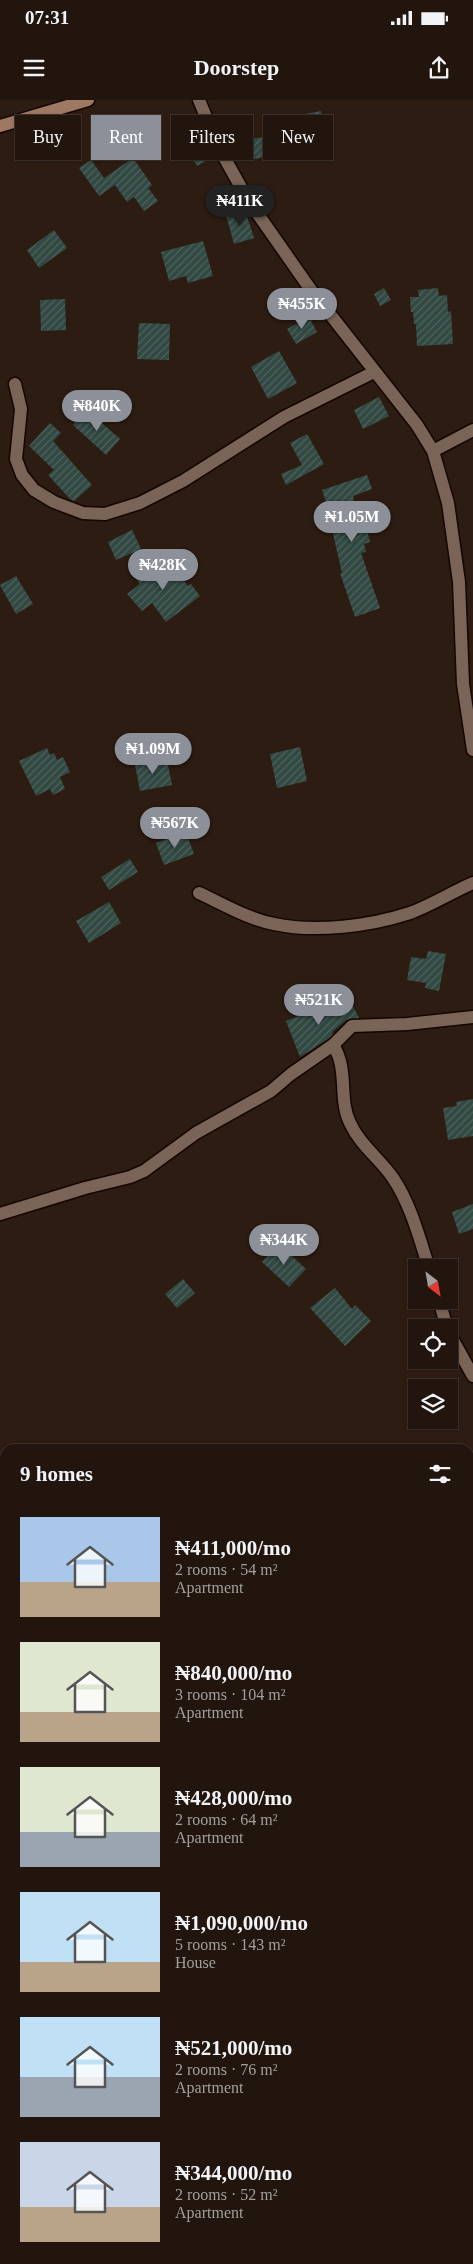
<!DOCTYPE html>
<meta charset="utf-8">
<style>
body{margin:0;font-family:"Times New Roman",serif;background:#2e221b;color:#f1f3f6;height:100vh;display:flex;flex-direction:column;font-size:19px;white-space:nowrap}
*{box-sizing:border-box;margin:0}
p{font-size:16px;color:#a29f9d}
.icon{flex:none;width:28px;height:28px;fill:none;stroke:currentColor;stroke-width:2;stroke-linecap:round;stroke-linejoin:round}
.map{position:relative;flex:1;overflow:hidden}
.panel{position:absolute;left:0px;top:1344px;width:474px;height:821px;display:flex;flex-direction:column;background:#22150d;border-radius:15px 15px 0 0;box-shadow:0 1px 4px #0004,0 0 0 1px #3f342e}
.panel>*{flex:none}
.banner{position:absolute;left:15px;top:15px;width:444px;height:45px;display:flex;gap:10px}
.needle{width:32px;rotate:149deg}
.tools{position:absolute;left:408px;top:1159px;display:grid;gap:10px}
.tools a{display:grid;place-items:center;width:50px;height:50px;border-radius:0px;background:#22150d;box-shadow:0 1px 4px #0004,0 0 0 1px #3f342e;font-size:25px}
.price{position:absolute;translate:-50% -42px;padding:0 11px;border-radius:18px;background:#8c9099;color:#fff;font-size:16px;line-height:32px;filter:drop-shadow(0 1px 2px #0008)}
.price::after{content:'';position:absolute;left:50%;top:30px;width:15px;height:11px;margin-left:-8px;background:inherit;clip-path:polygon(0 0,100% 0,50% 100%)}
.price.active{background:#222;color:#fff}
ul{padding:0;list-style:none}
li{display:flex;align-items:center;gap:15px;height:125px;padding:0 20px}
li span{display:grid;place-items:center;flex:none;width:140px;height:100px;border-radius:0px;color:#555}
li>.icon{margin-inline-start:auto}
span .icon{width:60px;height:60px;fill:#fffc;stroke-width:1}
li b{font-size:21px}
h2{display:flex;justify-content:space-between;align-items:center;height:60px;padding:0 20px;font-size:21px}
.chip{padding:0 18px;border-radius:0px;background:#22150d;box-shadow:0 1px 4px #0004,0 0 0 1px #3f342e;font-size:18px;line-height:45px}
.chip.active{background:#8c9099;color:#fff}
.status{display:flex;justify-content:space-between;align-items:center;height:35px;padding:0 25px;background:#22150d;direction:ltr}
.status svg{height:14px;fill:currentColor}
header{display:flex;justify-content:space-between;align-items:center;height:65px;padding:0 20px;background:#22150d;font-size:22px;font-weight:700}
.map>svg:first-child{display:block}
.building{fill:url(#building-hatch)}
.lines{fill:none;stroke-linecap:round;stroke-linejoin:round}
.minor-casing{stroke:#150601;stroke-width:15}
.secondary-casing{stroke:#150601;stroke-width:15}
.minor{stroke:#7a6458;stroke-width:12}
.secondary{stroke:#9d7964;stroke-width:12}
</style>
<div class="status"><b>07:31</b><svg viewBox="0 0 49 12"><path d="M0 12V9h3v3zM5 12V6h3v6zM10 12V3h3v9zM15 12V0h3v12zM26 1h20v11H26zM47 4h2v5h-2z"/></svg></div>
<header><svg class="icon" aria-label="menu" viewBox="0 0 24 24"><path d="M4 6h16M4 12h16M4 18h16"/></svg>Doorstep<svg class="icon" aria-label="share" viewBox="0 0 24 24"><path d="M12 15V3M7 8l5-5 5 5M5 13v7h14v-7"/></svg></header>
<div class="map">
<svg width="473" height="2164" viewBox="0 0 473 2164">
<defs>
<pattern id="building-hatch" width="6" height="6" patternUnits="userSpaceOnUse" patternTransform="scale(1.25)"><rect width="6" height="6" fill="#314942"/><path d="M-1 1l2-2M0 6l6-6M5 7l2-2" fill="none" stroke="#4f625c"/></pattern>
</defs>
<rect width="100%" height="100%" fill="#2d1c11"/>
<g class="building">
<polygon points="321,11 328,45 248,60 244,40 276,35 273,20"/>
<polygon points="197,35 211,58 197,66 183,44"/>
<polygon points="133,58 152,85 148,88 158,101 144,111 134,97 127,102 115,85 99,96 79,68 91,60 104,78"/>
<polygon points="245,110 254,138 234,144 226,115"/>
<polygon points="54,130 67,148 39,168 27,150"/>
<polygon points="203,141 213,176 188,183 186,176 169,181 161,152"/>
<polygon points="384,188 391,200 380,206 374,194"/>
<polygon points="438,188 439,196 447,195 448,212 451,211 453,244 417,246 416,224 414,224 413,212 411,212 410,197 419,197 418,190"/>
<polygon points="65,199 66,230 41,231 40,200"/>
<polygon points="309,217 317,232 296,244 287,229"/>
<polygon points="139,223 170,224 169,260 137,259"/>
<polygon points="279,251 297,283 268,299 251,267"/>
<polygon points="379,297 389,316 363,329 354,310"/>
<polygon points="87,310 120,339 106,355 73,325"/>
<polygon points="50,323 61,333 53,341 92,385 74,401 70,399 48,375 54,370 29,346"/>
<polygon points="307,334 324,364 286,385 281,374 302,365 290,343"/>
<polygon points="367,375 372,389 353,396 359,424 365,422 370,442 364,444 366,452 361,453 380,508 355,517 340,473 342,473 330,421 332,420 322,390"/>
<polygon points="132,430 141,449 116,460 108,442"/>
<polygon points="168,461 188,486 191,484 200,496 166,522 152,503 142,511 127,494 140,484 135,477 149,465 155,472"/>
<polygon points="16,476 33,504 16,514 0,485"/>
<polygon points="300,647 307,681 277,688 270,654"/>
<polygon points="47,648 50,655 54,653 57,660 63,657 70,672 60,677 65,689 53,695 50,689 36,696 19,661"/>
<polygon points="167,660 172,685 140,691 135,665"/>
<polygon points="186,732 194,754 164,765 156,743"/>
<polygon points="130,759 138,772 109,790 101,777"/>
<polygon points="109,802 121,823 89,843 76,821"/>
<polygon points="428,851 446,854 439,891 425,888 426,883 407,880 411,857 426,859"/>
<polygon points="350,900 359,918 346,920 332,932 333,934 328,939 300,957 286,921 322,907 325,912"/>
<polygon points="473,999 473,1036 448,1040 443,1008 457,1006 456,1002"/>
<polygon points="473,1104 473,1129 459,1134 452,1112"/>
<polygon points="279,1144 306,1169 289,1187 262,1162"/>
<polygon points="183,1179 195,1193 177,1208 165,1194"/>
<polygon points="335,1188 352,1209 355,1205 371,1221 345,1246 310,1208"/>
</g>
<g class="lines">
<g class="minor-casing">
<g id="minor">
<polyline points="199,0 219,48 248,100 311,190 417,325 433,351 448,403 459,482 463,584 473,650"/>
<polyline points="15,284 21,309 16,359 22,375 34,390 54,402 83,413 105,414 140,403 183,381 284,317 374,272"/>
<polyline points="433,351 473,330"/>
<path d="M199,793C223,804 248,819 274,824C316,833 370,826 410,813C432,805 452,792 473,783"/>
<path d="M333,945C349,969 338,999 350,1023C360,1045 380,1059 393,1078C411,1105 419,1137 429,1168"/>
<polyline points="0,1114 85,1088 130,1077 144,1071 196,1033 271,991 291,974 333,945 352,926 407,924 473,917"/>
<polyline points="439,1200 447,1228"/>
<polyline points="449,1233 473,1276"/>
<polyline points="0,1608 5,1619"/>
<polyline points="469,1612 473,1610"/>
<polyline points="0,1796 5,1795"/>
<polyline points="469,2116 473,2120"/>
<polyline points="163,2160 168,2164"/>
</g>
</g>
<g class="secondary-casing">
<polyline id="secondary" points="0,26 88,0"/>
</g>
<use href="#minor" class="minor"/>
<use href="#secondary" class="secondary"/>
</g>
</svg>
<div class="tools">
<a><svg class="needle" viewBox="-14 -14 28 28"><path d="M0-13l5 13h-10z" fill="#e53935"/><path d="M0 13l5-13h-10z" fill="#a29f9d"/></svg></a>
<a><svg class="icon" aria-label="locate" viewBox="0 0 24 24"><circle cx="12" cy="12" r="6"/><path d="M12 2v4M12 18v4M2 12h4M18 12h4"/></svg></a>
<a><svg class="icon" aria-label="layers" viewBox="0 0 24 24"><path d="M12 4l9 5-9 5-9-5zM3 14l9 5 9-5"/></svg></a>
</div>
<b class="price active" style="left:240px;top:127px">₦411K</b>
<b class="price" style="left:302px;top:230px">₦455K</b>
<b class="price" style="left:97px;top:332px">₦840K</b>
<b class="price" style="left:352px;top:443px">₦1.05M</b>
<b class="price" style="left:163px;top:491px">₦428K</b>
<b class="price" style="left:153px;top:675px">₦1.09M</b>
<b class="price" style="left:175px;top:749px">₦567K</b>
<b class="price" style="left:319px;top:926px">₦521K</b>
<b class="price" style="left:284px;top:1166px">₦344K</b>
<div class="banner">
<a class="chip">Buy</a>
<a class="chip active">Rent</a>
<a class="chip">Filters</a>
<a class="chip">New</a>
</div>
<section class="panel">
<h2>9 homes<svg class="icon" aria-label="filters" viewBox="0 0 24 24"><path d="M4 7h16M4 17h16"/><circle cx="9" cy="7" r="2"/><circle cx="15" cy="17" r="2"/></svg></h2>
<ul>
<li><span style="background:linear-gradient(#a9c7e8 65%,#b9a48a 0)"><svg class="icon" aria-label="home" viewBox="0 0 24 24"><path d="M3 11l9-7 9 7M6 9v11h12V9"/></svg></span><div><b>₦411,000/mo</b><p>2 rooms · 54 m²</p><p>Apartment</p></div></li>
<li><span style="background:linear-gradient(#dfe7d0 70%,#b9a48a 0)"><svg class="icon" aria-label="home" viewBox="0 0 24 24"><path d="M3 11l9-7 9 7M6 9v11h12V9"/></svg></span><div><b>₦840,000/mo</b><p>3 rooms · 104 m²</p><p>Apartment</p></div></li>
<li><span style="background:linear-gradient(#dfe7d0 65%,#9aa5b1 0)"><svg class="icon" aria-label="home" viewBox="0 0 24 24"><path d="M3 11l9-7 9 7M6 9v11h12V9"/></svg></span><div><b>₦428,000/mo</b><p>2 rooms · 64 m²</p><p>Apartment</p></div></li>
<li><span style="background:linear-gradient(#bfe0f5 70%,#b9a48a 0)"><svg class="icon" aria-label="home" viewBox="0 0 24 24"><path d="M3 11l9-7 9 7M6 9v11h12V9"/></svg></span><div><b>₦1,090,000/mo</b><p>5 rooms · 143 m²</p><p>House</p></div></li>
<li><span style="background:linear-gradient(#bfe0f5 60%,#9aa5b1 0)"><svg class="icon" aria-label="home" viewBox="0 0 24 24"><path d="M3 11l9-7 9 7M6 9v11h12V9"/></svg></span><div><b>₦521,000/mo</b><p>2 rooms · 76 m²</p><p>Apartment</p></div></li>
<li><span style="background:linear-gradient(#c9d6e8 65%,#b9a48a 0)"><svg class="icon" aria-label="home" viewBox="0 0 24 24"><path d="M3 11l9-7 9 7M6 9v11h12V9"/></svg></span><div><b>₦344,000/mo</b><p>2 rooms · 52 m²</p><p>Apartment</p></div></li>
</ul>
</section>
</div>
